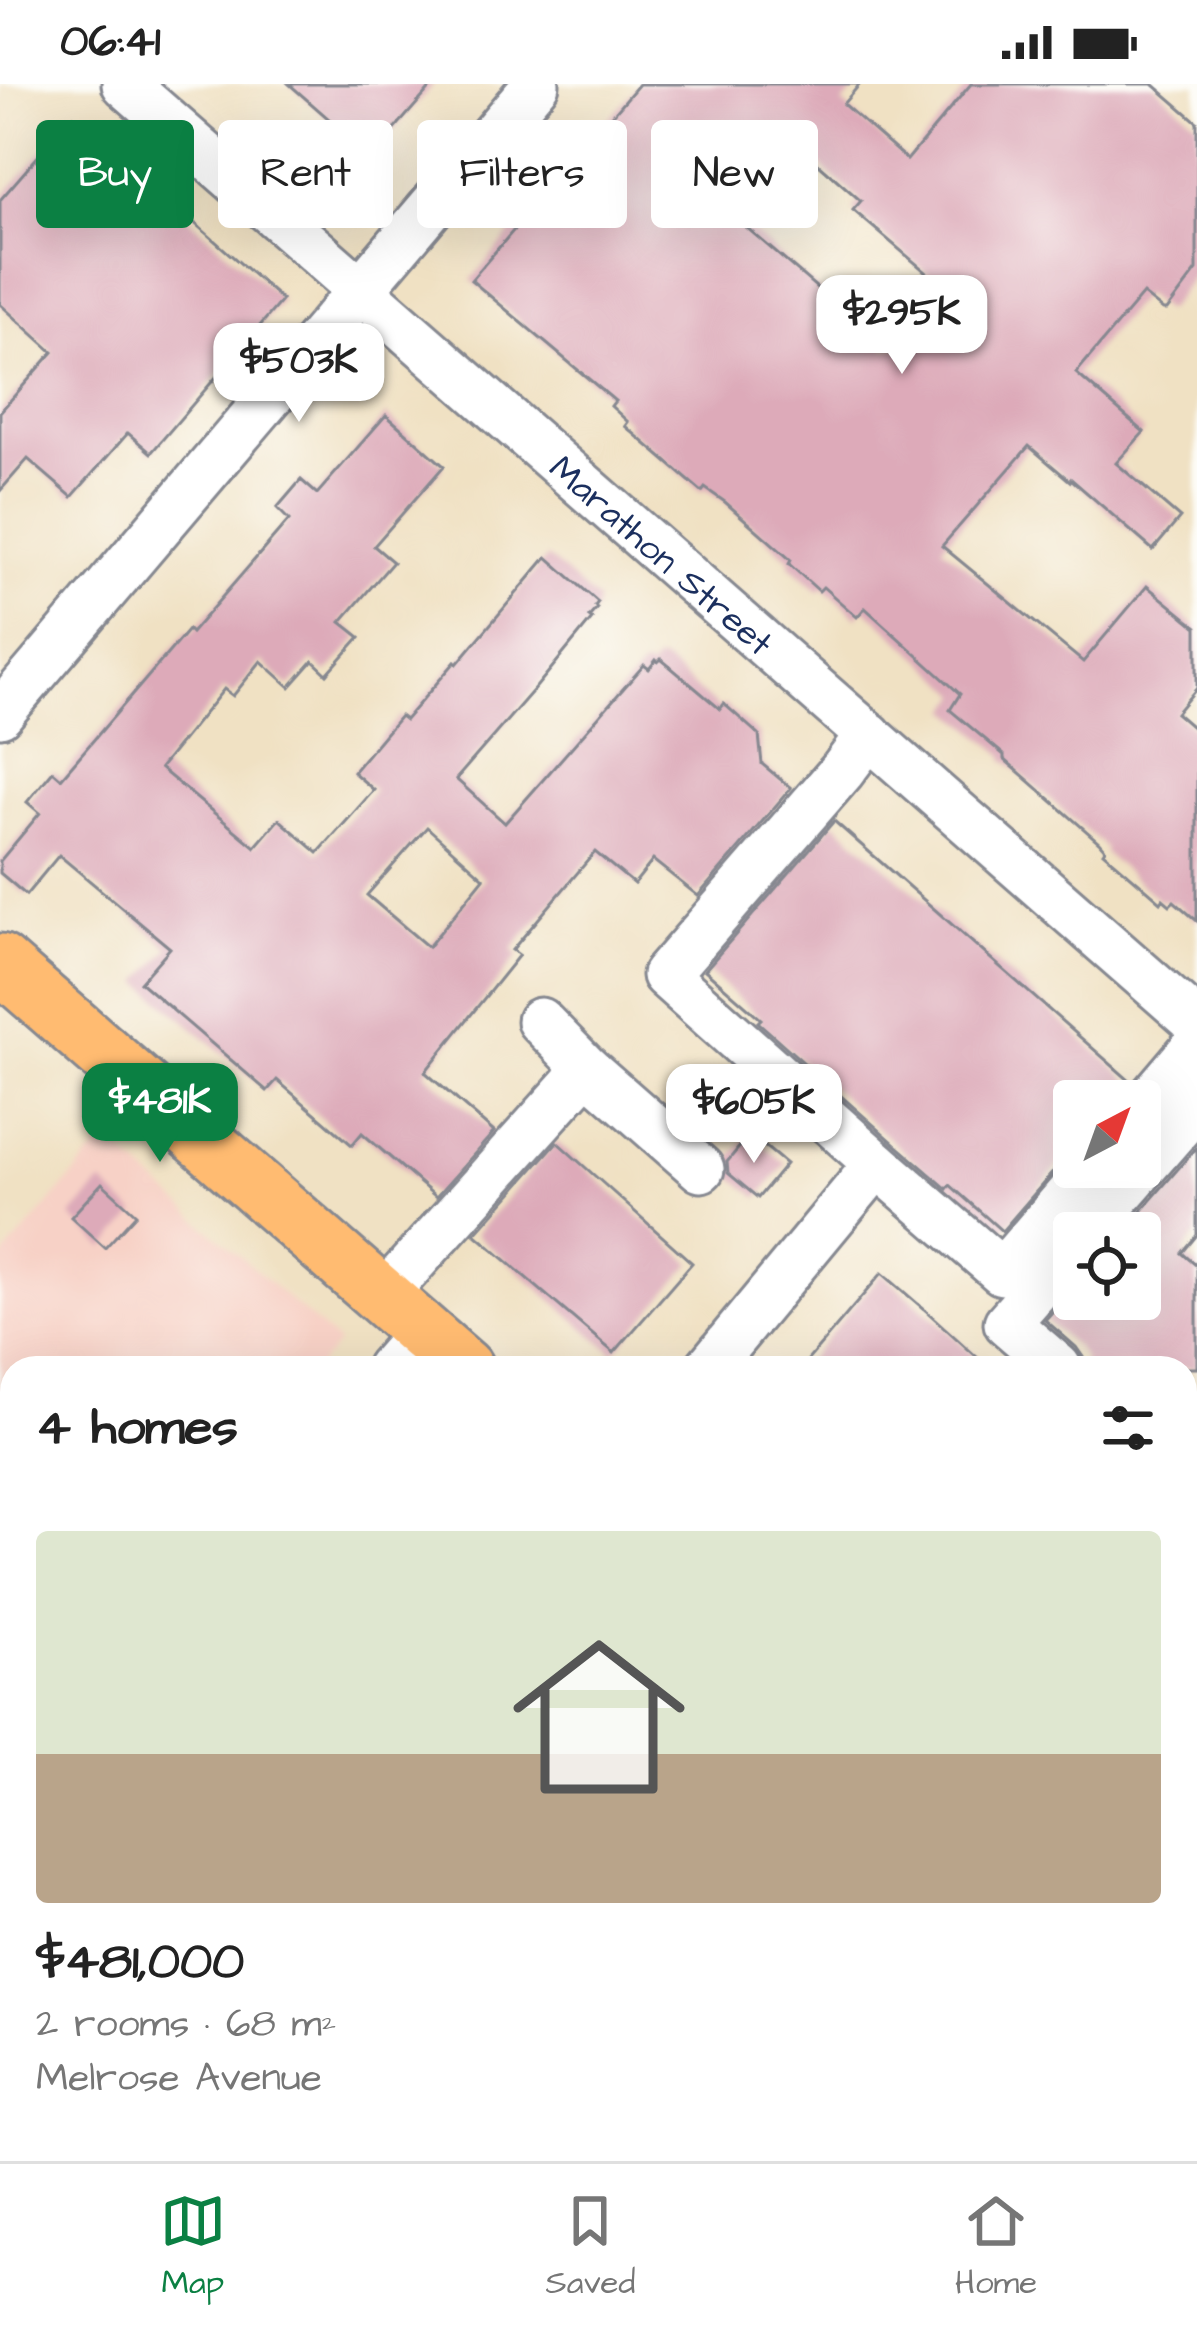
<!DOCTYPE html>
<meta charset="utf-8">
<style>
body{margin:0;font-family:"Architects Daughter",sans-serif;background:#f2f2f2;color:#222;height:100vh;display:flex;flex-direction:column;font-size:45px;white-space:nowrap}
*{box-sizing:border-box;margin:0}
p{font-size:39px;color:#767676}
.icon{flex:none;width:66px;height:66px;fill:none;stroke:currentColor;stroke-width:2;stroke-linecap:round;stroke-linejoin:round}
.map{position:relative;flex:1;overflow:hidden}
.sheet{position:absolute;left:0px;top:1272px;width:1197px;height:807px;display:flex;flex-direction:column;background:#fff;border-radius:36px 36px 0 0;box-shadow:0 12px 48px #0002}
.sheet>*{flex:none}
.guide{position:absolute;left:36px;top:36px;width:1125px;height:108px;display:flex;gap:24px}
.needle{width:78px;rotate:41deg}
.buttons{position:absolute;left:1053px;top:996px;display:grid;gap:24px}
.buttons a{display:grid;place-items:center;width:108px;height:108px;border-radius:12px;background:#fff;box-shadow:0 12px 48px #0002;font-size:60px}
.price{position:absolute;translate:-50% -102px;padding:0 27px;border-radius:24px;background:#fff;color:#222;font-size:39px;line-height:78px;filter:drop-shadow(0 3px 6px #0008)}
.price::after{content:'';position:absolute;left:50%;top:72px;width:36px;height:27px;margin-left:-18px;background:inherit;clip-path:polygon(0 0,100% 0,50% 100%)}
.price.on{background:#0b8043;color:#fff}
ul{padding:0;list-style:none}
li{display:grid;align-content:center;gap:24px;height:636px;padding:0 36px}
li+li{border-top:3px solid #e0e0e0}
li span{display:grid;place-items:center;height:372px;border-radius:12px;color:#555}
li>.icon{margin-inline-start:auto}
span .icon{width:216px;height:216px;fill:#fffc;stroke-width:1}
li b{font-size:51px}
h2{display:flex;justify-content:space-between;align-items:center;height:144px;padding:0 36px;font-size:51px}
.tag{padding:0 42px;border-radius:12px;background:#fff;box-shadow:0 12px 48px #0002;font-size:42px;line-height:108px}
.tag.on{background:#0b8043;color:#fff}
.status{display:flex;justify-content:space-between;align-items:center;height:84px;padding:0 60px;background:#fff;direction:ltr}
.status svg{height:33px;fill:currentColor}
.tab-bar{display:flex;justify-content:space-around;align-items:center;height:168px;border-top:3px solid #e0e0e0;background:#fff;font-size:33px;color:#767676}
.tab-bar a{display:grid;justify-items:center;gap:6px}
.tab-bar .on{color:#0b8043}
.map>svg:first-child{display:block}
.built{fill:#f7d1c6}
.building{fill:#ddaab9;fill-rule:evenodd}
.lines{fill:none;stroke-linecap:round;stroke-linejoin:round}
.minor-casing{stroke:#868890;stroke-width:51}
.major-casing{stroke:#868890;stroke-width:63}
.minor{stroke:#fff;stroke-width:45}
.major{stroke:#ffbb71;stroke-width:57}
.labels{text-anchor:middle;stroke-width:10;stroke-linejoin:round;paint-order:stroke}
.street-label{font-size:36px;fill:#1b2f5e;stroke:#fdfcf7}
</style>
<div class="status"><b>06:41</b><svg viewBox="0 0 49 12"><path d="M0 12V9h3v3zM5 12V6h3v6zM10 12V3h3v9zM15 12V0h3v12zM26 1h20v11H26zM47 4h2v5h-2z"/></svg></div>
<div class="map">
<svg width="1197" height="2077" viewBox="0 0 1197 2077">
<rect width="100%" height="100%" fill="#fdfcf7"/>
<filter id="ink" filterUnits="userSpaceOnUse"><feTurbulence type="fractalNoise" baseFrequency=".00833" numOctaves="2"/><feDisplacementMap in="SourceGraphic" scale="24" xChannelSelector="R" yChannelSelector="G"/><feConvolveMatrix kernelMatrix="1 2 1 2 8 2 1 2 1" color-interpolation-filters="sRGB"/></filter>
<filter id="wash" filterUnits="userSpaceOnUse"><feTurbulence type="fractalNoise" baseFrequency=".004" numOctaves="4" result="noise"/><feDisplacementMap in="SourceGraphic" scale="48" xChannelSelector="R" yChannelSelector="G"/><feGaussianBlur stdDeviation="2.7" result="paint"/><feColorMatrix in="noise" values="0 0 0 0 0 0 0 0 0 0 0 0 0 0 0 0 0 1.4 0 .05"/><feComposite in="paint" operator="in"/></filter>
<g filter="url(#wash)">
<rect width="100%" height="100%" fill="#f0e1c3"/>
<polygon class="built" points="106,1054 338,1259 316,1284 12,1284 12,1633 0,1647 0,1177"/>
<g id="blocks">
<g class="building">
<polygon points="289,0 434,0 371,72"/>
<path d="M639,0H860L843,20L907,76L971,0H1153L1197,38V186L1167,226H1163L1143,210L1076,289L1144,348L1116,379L1180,434L1153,466L1071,395L1070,397L1029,362L942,462L1083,578L1147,502L1197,543V604L1176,629L1197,647V837L1174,817L1170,821L1163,815L1161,818L1103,768L1105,765L1099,758L1004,675V671L950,626L960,610L865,524L857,533L823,503L819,507L789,480L791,476L725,418L705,404L702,408L625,342L628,338L611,322L615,317L471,196ZM802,65L861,117L853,126L946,205L895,264L892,261L888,265L739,137Z"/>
<polygon points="73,32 282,216 151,369 128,349 72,413 28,375 0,407 0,328 53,268 0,220 0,116"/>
<path d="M386,331L444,382L374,462L393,478L341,538L360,553L327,590L313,577L290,603L261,577L233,612L224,605L160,684L255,763L279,735L318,769L374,706L353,688L400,632L405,636L455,578L457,580L547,473L598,518L595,522L597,524L589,533L592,535L537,602L456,695L505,739L644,581L649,585L656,576L658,578L661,575L720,625L724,620L759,651L762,680L791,704L698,812L653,776L634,800L595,768L512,866L519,871L425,988L494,1048L436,1113L362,1049L352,1061L277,996L267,1007L140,898L170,864L59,771L26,811L0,789V777L40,729L27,718L53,687L61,694L188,546L191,549L289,436L277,424L301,396L317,410ZM427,743L484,794L428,863L367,811Z"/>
<polygon points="834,737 1130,997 1116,1017 1074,1017 1074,1064 1002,1147 950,1101 947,1105 895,1060 758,938 761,935 705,886"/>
<polygon points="750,1050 786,1080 758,1114 728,1089 727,1078"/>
<polygon points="557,1058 692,1179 614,1269 475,1150"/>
<polygon points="1197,1063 1197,1151 1182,1169 1197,1182 1197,1284 1084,1284 1083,1273 1076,1263 1045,1236 1064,1215 1140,1215 1140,1149 1122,1149"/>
<polygon points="102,1099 136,1130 105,1164 71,1133"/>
<polygon points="882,1189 924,1225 989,1284 801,1284"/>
</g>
</g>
</g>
<g filter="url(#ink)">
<use href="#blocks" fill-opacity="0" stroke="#868890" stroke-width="3"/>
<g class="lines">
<g class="minor-casing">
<g id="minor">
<path id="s1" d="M125,0L1197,939"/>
<polyline points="0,630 536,0"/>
<polyline points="540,937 587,985"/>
<polyline points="1140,1027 1197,960"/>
<polyline points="877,1080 1002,1188 1092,1083"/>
<polyline points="1086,1149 1197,1022"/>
<polyline points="382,1213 587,985 701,1085"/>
<polyline points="1058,1283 1007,1239 1074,1163"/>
<polyline points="389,1284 421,1247"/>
<polyline points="708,1284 877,1080 665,891 842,687 869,651"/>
<polyline points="0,1414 12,1425"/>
<polyline points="0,1742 12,1728"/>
<polyline points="0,1972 12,1983"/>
<polyline points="424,2067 437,2077"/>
<polyline points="263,2077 273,2067"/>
</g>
</g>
<g class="major-casing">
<g id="major">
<polyline points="0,879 464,1284"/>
<polyline points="1185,1460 1197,1446"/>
<polyline points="1185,1917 1197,1928"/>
<polyline points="662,2077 670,2067"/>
</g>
</g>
<use href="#minor" class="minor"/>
<use href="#major" class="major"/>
</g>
</g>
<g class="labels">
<g class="street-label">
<text dy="13" stroke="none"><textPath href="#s1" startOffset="714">Marathon Street</textPath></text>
</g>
</g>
</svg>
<div class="buttons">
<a><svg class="needle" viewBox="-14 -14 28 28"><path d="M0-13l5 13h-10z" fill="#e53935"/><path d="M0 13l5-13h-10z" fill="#767676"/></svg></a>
<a><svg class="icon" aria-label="locate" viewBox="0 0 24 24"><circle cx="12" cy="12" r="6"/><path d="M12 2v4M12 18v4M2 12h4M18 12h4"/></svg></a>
</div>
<b class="price" style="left:902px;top:293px">$295K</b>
<b class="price" style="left:299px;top:341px">$503K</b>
<b class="price on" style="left:160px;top:1081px">$481K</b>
<b class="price" style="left:754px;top:1082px">$605K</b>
<div class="guide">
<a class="tag on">Buy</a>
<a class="tag">Rent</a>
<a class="tag">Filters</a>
<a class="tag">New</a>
</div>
<section class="sheet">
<h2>4 homes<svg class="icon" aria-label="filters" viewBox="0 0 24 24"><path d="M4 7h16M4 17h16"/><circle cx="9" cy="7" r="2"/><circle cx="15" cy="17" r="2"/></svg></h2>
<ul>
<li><span style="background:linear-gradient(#dfe7d0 60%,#b9a48a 0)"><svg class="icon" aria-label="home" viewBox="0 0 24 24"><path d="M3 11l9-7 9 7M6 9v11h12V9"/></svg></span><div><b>$481,000</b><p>2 rooms · 68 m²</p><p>Melrose Avenue</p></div></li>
</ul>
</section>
</div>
<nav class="tab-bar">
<a class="on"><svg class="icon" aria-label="map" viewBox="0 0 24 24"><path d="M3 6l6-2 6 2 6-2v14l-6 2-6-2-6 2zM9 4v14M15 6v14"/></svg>Map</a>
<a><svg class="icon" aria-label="saved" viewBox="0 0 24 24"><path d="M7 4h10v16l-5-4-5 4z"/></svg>Saved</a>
<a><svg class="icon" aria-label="home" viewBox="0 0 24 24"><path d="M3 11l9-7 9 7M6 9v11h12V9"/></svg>Home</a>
</nav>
